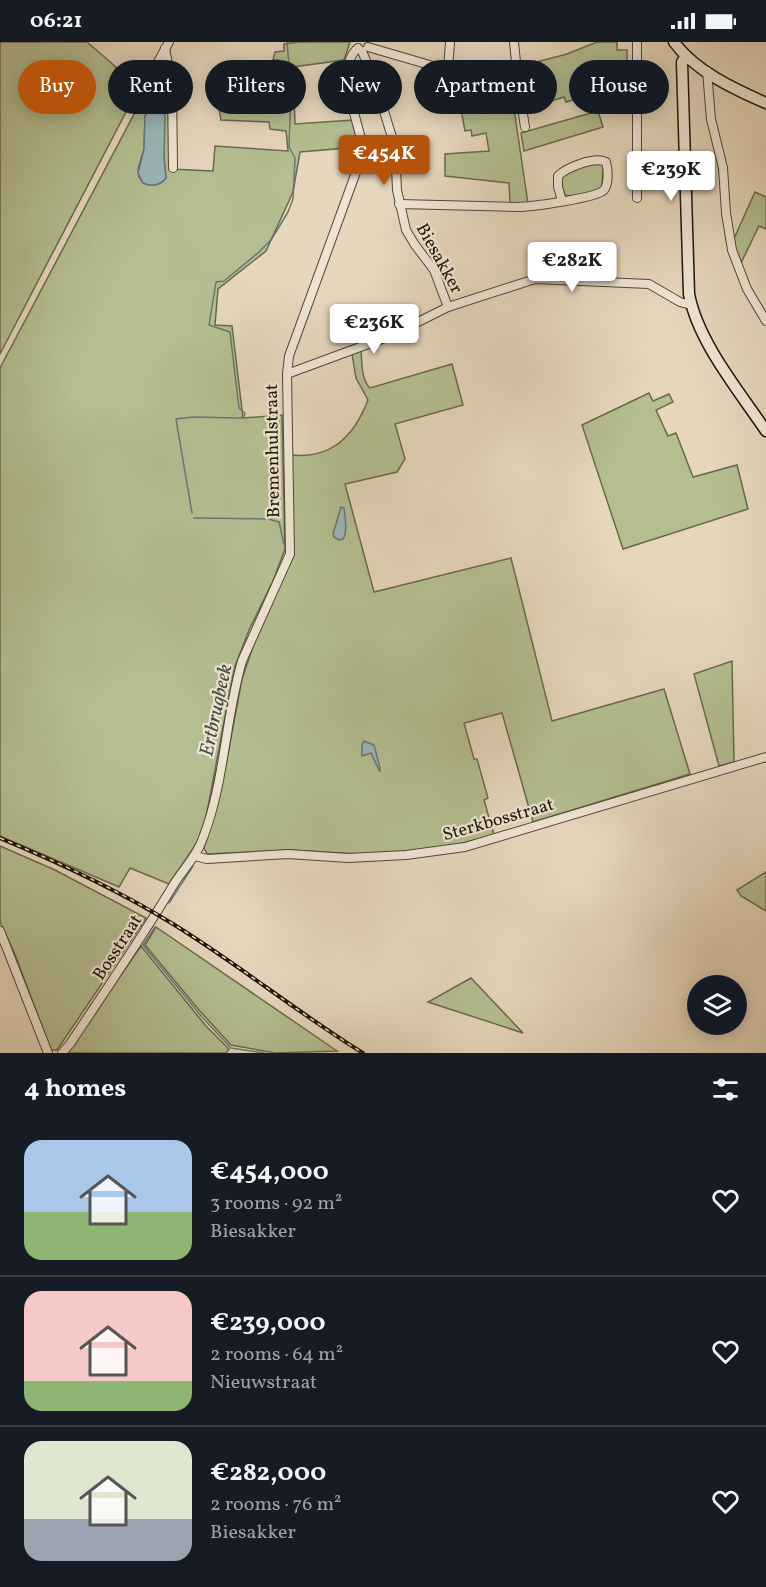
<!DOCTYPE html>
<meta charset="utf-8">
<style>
body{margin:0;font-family:Vollkorn,serif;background:#242831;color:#f1f3f6;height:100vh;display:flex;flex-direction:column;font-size:22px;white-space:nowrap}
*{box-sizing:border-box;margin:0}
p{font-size:20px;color:#9ea1a6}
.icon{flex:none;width:33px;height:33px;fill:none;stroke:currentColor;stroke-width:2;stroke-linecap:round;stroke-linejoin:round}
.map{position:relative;height:1011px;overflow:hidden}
.drawer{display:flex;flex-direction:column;background:#171b24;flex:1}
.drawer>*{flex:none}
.hud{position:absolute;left:18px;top:18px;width:730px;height:54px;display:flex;gap:12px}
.fabs{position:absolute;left:687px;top:933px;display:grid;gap:12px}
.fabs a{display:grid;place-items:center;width:60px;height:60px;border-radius:50%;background:#171b24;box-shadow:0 3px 15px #0003;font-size:30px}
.price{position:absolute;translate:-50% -51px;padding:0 14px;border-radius:6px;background:#fff;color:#222;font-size:20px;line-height:39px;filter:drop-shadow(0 2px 3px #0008)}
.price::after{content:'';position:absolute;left:50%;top:36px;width:18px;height:14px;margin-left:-9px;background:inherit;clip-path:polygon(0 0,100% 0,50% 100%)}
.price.active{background:#b45309;color:#fff}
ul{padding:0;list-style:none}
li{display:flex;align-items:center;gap:18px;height:150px;padding:0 24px}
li+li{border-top:2px solid #363941}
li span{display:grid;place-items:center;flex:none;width:168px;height:120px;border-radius:18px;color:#555}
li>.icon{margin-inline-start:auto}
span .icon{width:72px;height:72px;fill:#fffc;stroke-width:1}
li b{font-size:26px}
h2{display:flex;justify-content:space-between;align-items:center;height:72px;padding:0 24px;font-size:26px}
.pill{padding:0 21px;border-radius:27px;background:#171b24;box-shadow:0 3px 15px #0003;font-size:21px;line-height:54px}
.pill.active{background:#b45309;color:#fff}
.status{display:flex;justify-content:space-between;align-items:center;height:42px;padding:0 30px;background:#171b24;direction:ltr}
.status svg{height:16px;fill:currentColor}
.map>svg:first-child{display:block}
.green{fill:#b4be91;stroke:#686a4d;stroke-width:1.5}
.water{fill:#9bb6bb;stroke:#697674;stroke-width:1.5}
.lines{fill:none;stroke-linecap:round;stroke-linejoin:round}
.stream{stroke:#697674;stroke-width:1.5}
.street-casing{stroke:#4f4536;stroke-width:10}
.secondary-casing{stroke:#1d1509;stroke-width:13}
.street{stroke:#efe4d3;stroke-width:8}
.secondary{stroke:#efe4d3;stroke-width:10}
.rail-casing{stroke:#1d1509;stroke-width:4}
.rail{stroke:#efe4d3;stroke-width:1.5;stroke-dasharray:4.5;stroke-linecap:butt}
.labels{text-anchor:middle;stroke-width:4.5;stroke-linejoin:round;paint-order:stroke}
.street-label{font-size:18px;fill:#1d1509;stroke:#efe4d3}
.water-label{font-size:20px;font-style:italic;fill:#494d47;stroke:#efe4d3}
</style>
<div class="status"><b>06:21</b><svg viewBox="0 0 49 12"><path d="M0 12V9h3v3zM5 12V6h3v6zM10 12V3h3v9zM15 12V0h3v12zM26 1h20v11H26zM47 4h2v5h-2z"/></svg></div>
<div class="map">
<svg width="766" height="1011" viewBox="0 0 766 1011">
<rect width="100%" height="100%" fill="#e6d6bc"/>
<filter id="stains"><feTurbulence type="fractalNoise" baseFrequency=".00333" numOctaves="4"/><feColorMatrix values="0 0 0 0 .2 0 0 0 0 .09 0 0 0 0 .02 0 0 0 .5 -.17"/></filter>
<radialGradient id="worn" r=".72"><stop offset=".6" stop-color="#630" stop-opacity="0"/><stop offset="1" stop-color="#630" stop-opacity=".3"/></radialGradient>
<g class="green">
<polygon points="0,0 87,0 139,45 0,312"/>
<path d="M298,0H350L344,18L293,25L295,82L353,78L358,105L300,110L293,150L266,209L218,247L215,283L232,284L243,376L282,373L285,507L273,539L249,588L234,627L205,781L197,801L169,842L130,826L119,845L0,794V326L141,59L144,60L141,67L149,69L145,74L144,107L138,127L139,135L143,141C151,144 160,144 166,136L164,116V71H169L170,127L213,129L215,104L288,109L286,89L270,87L269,80L221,78L219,67H223L224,63L280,65L281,55L243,46L242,27L278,28L279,18H273L275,10L284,9V2Z"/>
<polygon points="597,0 617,0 617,8 627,8 627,42 566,60 564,55 526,67 522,40 515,31 517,25 567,12"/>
<polygon points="512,53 528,162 510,161 509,141 445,134 445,112 489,109 486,91 472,94 471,88 465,89 461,68 470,66 468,60"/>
<polygon points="598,69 603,85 524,109 521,91"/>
<path d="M587,122H600L603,124L602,145C593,151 576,155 565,153L560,139L563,132Z"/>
<polygon points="755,150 766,155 766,187 759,184 740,223 732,201"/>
<path d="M361,308C362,320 361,338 370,346L452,322L463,363L395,382L405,417L397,430L345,442L374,550L511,516L552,679L664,647L690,732L533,780L502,671L464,681L474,717H477L488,756L484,758L494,793L459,802L413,809L357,812L291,808L207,812L204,806L225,728L242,637L255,599L291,517V413C332,417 354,394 368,358L356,336L352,312Z"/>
<polygon points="649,351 653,359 669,352 673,360 656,368 668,394 676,391 693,435 737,423 748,467 623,507 582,383"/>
<polygon points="732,619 734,720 719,724 694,632"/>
<polygon points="0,804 55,828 146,876 57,1008 52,1008 50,1006 14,910 0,880"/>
<polygon points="766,830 766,869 741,854 737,848"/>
<polygon points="156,885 337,1009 275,1011 231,1003 199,968 145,903"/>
<polygon points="141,904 206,984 229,1007 226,1011 67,1011"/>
<polygon points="471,936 523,991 428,960"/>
</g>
<g class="water">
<path d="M149,69L164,71L165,75L164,116L166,136C161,143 150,145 143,141L138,131L144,107L145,74Z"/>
<path d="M341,465L344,466C345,475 348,489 343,497L339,498L334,495L333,492Z"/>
<polygon points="364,699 374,703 380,726 380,730 371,711 362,714 362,703"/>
</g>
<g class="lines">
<g class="stream">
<polyline points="192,471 176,377 193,375 239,376 244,375 245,371 239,366 230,290 209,283 216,240 224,239 259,210 271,198 288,170 293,157 295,116 289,105 291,48 287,0"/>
<polyline points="194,476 268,477 279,480 284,502"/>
<polyline points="227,668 236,624 261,568"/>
<polyline points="206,774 217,726"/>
<polyline points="169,861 193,824"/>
<polyline points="155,885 143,903 202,975 231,1006 264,1011"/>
</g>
<g class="street-casing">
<g id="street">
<polyline points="368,5 440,26 511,32 518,41 525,85"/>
<polyline points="165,6 172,45 173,126"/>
<polyline points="362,9 376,43 395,105 397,148 406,188 415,203 434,228 448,265"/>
<polyline points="448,27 450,0"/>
<polyline points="707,29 711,77 723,126 726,171 732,208 747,247 766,279"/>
<polyline points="511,32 516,20 514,0"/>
<polyline points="143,47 169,0"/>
<polyline points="637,156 637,0"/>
<path d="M399,162L516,165C530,165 597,156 604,148C609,142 608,127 606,120C594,114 566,126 558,134V145L562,159"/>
<polyline points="287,332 390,294 448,265 535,237 649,242 680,260 691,263"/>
<polyline points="195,814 207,817 288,812 348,816 406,813 465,805 766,715"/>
<polyline points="0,889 48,1011"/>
<path d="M62,1011L70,1002C105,949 141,897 174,842C184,826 197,814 203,796C225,739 225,677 242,619L290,512L287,332L289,314L359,122L362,106L361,97C356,73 335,25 358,6"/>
</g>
</g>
<g class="secondary-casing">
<g id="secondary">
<path d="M674,0C695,29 734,47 766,61"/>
<path d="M686,14L682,20L689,252C698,300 739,349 766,389"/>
</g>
</g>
<use href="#street" class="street"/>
<use href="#secondary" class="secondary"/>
<g class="rail-casing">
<path id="rail" d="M0,796C60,821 118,848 173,882C238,922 298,971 363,1011"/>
</g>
<use href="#rail" class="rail"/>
</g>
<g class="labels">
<g class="street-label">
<text transform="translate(440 216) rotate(61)" y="6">Biesakker</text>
<text transform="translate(272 409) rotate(-91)" y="6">Bremenhulstraat</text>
<text transform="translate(498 777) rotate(-16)" y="6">Sterkbosstraat</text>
<text transform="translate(117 905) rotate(-57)" y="6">Bosstraat</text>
</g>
<g class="water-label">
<text transform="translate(215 668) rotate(-78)" y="7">Ertbrugbeek</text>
</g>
</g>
<rect width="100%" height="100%" filter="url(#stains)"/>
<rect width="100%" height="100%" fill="url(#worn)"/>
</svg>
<div class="fabs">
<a><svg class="icon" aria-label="layers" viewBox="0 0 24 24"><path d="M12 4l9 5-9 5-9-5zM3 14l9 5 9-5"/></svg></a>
</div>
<b class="price active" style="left:384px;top:144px">€454K</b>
<b class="price" style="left:671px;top:160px">€239K</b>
<b class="price" style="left:572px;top:251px">€282K</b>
<b class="price" style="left:374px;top:313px">€236K</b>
<div class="hud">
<a class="pill active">Buy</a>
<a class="pill">Rent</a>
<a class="pill">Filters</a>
<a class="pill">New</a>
<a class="pill">Apartment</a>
<a class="pill">House</a>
</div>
</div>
<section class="drawer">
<h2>4 homes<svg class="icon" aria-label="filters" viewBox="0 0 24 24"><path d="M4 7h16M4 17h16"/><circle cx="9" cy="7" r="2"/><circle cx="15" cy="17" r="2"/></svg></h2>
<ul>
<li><span style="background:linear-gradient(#a9c7e8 60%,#8fb573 0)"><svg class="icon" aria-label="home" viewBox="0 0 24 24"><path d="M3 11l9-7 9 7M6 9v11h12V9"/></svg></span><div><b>€454,000</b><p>3 rooms · 92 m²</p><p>Biesakker</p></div><svg class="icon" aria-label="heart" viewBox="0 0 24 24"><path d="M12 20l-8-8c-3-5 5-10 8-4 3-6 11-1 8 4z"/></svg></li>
<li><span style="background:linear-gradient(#f6c9c9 75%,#8fb573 0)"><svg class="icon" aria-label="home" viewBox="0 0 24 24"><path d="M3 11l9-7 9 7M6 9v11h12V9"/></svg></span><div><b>€239,000</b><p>2 rooms · 64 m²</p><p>Nieuwstraat</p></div><svg class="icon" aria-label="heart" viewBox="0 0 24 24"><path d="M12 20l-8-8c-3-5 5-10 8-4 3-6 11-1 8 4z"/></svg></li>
<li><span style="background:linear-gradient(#dfe7d0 65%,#9aa5b1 0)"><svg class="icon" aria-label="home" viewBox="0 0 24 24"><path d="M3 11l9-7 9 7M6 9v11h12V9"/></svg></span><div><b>€282,000</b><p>2 rooms · 76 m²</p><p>Biesakker</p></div><svg class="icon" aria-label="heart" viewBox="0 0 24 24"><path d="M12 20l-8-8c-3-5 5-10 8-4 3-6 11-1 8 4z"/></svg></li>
</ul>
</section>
